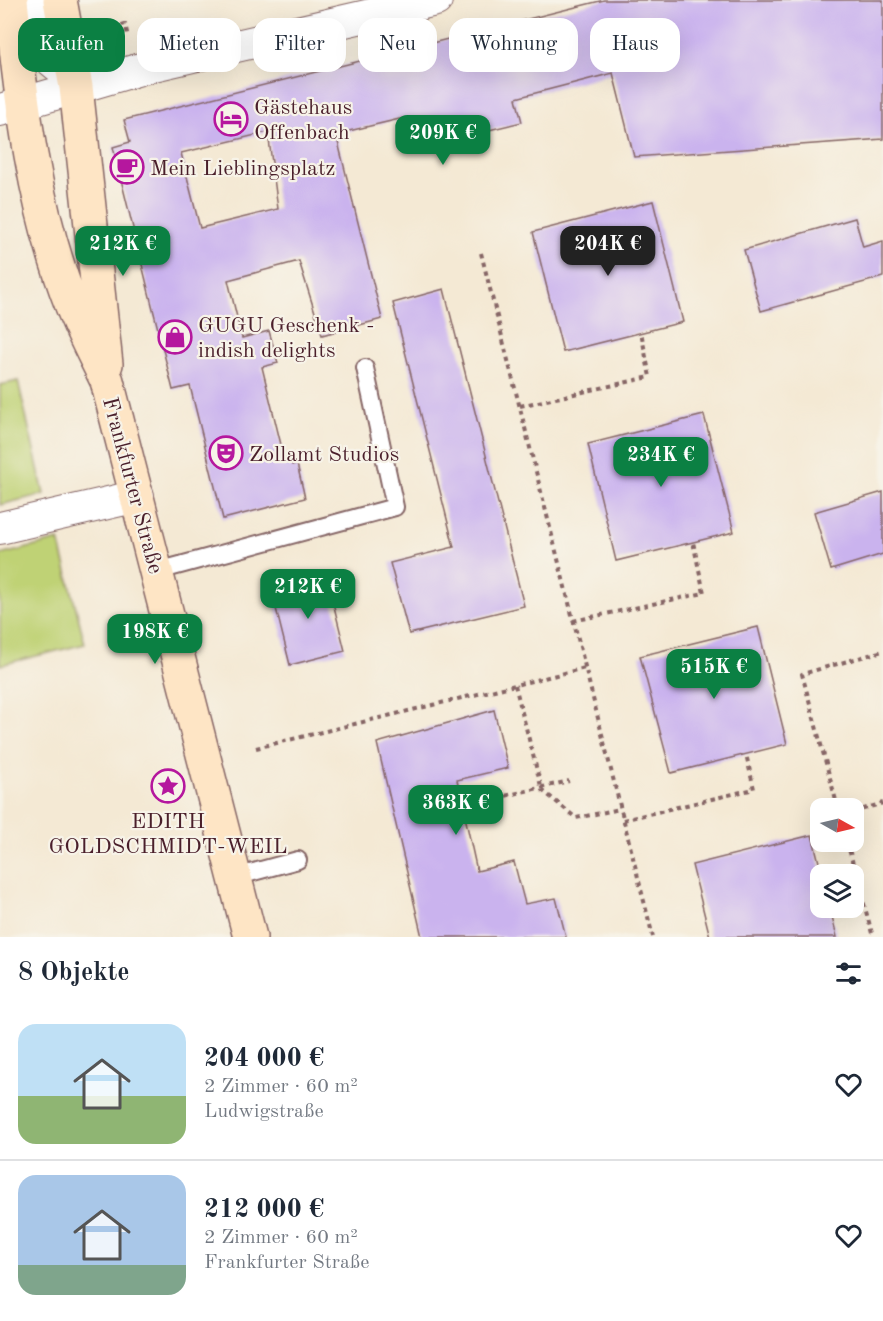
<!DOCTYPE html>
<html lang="de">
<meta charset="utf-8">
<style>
body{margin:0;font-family:"Old Standard TT",serif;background:#f6f6f7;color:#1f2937;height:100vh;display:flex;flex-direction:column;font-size:22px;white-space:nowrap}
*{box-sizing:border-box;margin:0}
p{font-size:20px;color:#747a83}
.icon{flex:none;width:33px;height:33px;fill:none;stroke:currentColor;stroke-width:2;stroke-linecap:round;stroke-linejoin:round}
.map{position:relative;height:937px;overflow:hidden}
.panel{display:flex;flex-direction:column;background:#fff;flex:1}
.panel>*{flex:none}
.guide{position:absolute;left:18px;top:18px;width:848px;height:54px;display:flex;gap:12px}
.needle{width:39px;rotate:98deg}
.controls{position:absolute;left:810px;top:798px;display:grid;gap:12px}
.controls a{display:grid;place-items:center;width:54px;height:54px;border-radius:12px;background:#fff;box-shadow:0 6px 24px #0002;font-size:30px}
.price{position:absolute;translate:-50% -51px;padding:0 14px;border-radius:12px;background:#0b8043;color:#fff;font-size:20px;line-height:39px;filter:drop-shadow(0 2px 3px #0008)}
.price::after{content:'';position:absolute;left:50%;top:36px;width:18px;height:14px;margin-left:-9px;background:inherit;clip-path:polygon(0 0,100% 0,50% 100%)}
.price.selected{background:#222;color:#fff}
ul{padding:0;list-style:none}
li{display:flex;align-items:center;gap:18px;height:150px;padding:0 18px}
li+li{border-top:2px solid #e0e1e3}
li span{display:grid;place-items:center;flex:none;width:168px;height:120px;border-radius:18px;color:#555}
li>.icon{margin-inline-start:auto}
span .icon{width:72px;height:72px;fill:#fffc;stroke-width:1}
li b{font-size:26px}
h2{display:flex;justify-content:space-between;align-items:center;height:72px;padding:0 18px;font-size:26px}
.chip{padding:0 21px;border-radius:18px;background:#fff;box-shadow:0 6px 24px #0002;font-size:21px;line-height:54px}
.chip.selected{background:#0b8043;color:#fff}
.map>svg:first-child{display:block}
.green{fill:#bfd275;stroke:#847850;stroke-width:1.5}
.building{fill:#cab3ee;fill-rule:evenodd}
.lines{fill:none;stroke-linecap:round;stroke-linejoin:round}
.lane-casing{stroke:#866666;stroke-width:20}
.street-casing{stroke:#866666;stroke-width:34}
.secondary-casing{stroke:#866666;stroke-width:36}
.path{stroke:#866666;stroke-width:4;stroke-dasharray:4.5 4.5;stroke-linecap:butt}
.lane{stroke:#fff;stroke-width:16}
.street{stroke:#fff;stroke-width:32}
.secondary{stroke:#fee5c5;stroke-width:33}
.labels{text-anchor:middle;stroke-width:4.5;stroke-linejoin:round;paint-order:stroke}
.poi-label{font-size:22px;fill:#4a1f2b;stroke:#f7f3e8;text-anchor:start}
.street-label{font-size:22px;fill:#4a1f2b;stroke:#f7f3e8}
</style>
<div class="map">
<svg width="883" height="937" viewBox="0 0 883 937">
<rect width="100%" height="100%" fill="#f7f3e8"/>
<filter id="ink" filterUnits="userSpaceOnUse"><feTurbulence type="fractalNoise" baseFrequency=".0167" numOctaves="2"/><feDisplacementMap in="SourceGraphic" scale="12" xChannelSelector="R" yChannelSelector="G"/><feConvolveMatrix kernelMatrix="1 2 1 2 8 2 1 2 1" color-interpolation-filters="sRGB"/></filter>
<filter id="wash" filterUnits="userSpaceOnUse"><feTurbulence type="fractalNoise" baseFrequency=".008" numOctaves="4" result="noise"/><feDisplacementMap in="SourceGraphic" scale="24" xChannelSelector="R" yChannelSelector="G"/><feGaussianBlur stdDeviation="1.35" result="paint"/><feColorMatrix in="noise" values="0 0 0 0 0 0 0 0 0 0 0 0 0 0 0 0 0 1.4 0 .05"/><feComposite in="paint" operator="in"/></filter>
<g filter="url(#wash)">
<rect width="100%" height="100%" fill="#f4e9d4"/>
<g class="green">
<polygon points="18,381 44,494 0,505 0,385"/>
<polygon points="59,540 85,644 0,665 0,555"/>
</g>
<g id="blocks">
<g class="building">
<path d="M604,0H883V139L634,157L613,73L516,98L522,122L464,136L452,130L437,117L406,125L404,118L336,134L382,319L322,335L299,261L228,280L242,338L269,331L278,363L262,367L284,457L289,456L292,465L297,464L305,498L223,519L190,386L173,390L113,147L130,142L124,120ZM268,132L278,209L200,228L181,153Z"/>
<polygon points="653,201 683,322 563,352 533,232"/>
<polygon points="855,218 863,247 883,241 883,277 761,311 744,250"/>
<polygon points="444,289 524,606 409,634 390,563 454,547 393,303"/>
<polygon points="704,415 734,532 616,561 588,444"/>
<polygon points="883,492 883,554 831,570 814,512"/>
<polygon points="326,574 345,651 290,665 271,588"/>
<polygon points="758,627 787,744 671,773 640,656"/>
<polygon points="494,710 508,768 457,780 477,871 514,862 525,904 556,898 566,937 422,937 377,743"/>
<polygon points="812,835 822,874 820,908 830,908 837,937 710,937 692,865"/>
</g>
</g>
</g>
<g filter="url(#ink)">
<use href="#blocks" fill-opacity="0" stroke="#866666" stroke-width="1.5"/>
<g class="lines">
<g class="lane-casing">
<g id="lane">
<polyline points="158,571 395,507 365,368"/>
<polyline points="235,877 298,860"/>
</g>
</g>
<g class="street-casing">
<g id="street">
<polyline points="37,0 51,60 57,65 62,56 58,28"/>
<polyline points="0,110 154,65 436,0"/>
<polyline points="0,528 138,496"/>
</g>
</g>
<g class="secondary-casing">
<g id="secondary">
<path d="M11,0C21,103 34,209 72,306C82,332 95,356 107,381L250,937"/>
<polyline points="60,0 76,87 106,364"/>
</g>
</g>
<g class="path">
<polyline points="104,30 125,24 128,37"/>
<polyline points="481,253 653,937"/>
<polyline points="520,406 650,377 641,332"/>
<polyline points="573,621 704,593 693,542"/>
<polyline points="515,685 542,790 576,818 620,809"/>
<polyline points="256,748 585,668"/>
<polyline points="462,806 569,781"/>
<polyline points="838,808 802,674 883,651"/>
<polyline points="854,812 883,803"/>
<polyline points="623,820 754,789 746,754"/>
<polyline points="847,842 873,937"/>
</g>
<use href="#lane" class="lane"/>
<use href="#street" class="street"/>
<use href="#secondary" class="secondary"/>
</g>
</g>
<defs>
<g id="hotel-ring" transform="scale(1.725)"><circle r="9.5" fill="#f7f3e8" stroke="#b5179e" stroke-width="1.5"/><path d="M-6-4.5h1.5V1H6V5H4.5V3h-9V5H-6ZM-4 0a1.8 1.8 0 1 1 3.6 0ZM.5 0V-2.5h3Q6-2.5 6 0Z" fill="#b5179e"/></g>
<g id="cafe-ring" transform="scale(1.725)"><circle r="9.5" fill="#f7f3e8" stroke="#b5179e" stroke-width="1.5"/><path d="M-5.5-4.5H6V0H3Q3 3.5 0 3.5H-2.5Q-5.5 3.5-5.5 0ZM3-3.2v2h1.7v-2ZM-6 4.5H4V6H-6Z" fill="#b5179e"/></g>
<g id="shop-ring" transform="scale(1.725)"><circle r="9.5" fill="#f7f3e8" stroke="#b5179e" stroke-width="1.5"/><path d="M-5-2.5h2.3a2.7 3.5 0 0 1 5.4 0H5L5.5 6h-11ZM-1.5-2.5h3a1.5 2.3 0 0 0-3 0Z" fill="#b5179e"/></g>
<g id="theatre-ring" transform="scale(1.725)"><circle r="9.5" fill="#f7f3e8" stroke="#b5179e" stroke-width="1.5"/><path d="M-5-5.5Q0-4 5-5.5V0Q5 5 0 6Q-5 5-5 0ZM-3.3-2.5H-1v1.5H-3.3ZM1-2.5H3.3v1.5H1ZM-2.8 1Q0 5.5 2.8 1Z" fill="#b5179e"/></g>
<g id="sight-ring" transform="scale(1.725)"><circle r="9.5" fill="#f7f3e8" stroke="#b5179e" stroke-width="1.5"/><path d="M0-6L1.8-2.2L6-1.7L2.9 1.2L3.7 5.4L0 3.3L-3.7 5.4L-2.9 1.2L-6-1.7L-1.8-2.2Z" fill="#b5179e"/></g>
</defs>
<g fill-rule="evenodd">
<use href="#hotel-ring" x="231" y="119"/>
<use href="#cafe-ring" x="127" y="167"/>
<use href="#shop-ring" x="175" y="337"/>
<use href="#theatre-ring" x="226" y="453"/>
<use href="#sight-ring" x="168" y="786"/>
</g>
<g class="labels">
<g class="poi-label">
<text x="254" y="114">Gästehaus<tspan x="254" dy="25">Offenbach</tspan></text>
<text x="150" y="175">Mein Lieblingsplatz</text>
<text x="198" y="332">GUGU Geschenk -<tspan x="198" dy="25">indish delights</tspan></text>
<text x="249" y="461">Zollamt Studios</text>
<text x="168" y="828" text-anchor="middle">EDITH<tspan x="168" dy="25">GOLDSCHMIDT-WEIL</tspan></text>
</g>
<g class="street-label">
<text transform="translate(134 485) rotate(75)" y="8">Frankfurter Straße</text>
</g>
</g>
</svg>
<div class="controls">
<a><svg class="needle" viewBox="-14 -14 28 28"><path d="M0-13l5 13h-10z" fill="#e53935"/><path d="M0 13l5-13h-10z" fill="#747a83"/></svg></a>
<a><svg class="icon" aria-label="layers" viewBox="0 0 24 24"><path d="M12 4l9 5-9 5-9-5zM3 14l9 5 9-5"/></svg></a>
</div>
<b class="price" style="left:443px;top:166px">209K €</b>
<b class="price" style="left:123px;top:277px">212K €</b>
<b class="price selected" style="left:608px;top:277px">204K €</b>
<b class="price" style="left:661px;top:488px">234K €</b>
<b class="price" style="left:308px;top:620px">212K €</b>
<b class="price" style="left:155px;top:665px">198K €</b>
<b class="price" style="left:714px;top:700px">515K €</b>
<b class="price" style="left:456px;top:836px">363K €</b>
<div class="guide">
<a class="chip selected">Kaufen</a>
<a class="chip">Mieten</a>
<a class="chip">Filter</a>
<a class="chip">Neu</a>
<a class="chip">Wohnung</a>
<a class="chip">Haus</a>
</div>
</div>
<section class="panel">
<h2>8 Objekte<svg class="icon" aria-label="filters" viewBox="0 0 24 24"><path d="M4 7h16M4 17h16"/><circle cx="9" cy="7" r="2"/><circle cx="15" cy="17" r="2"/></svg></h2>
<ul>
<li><span style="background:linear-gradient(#bfe0f5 60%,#8fb573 0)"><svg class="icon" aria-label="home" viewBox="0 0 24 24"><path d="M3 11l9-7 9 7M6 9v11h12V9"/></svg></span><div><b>204 000 €</b><p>2 Zimmer · 60 m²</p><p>Ludwigstraße</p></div><svg class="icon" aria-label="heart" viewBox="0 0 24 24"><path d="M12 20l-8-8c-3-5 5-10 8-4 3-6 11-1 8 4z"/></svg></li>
<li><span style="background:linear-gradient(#a9c7e8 75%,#7fa58c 0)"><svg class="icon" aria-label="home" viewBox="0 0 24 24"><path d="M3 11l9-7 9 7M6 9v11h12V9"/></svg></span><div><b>212 000 €</b><p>2 Zimmer · 60 m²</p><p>Frankfurter Straße</p></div><svg class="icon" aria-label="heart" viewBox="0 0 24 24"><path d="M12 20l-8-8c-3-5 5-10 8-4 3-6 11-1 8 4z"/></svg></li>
</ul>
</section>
